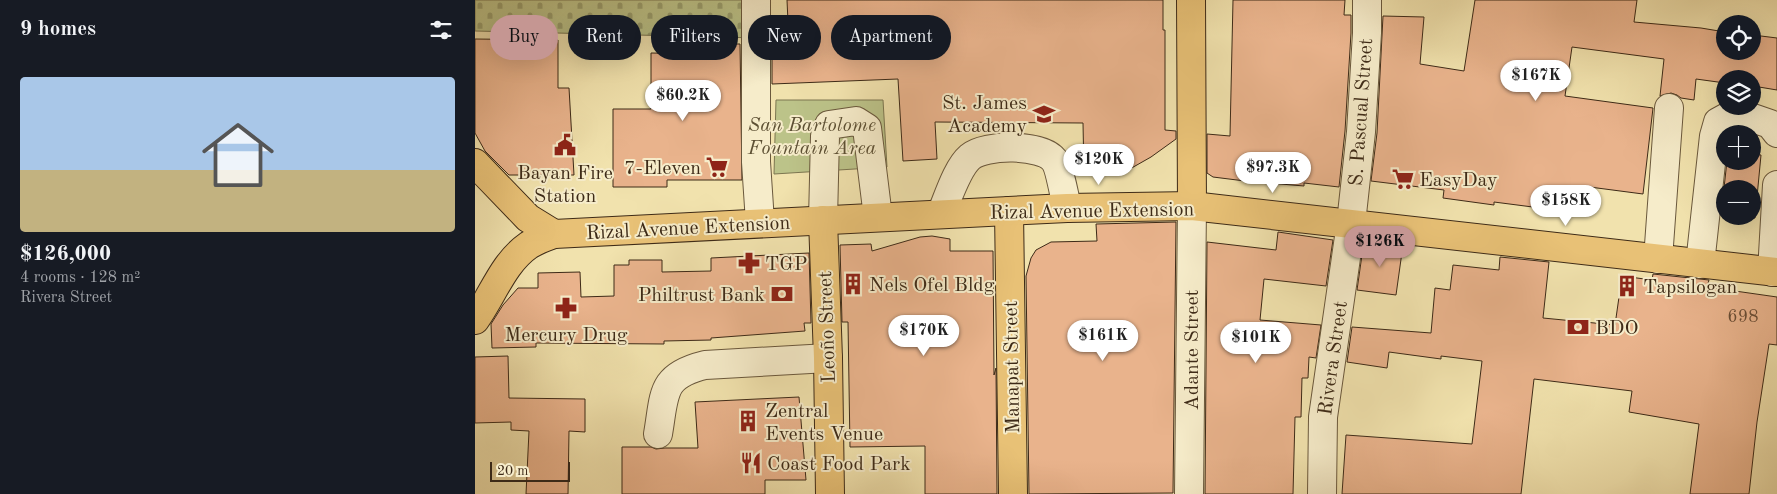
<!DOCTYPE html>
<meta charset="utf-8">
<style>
body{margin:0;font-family:"Old Standard TT",serif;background:#242831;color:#f1f3f6;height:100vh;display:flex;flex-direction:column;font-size:19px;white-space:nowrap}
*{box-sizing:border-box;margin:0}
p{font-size:16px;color:#9ea1a6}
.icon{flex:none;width:28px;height:28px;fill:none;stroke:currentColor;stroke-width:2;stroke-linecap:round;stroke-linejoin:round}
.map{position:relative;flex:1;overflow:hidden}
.sheet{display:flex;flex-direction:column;background:#171b24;width:475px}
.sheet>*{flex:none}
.banner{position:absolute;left:15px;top:15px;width:475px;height:45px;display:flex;gap:10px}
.fabs{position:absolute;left:1241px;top:15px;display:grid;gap:10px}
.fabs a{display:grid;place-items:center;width:45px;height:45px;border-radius:50%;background:#171b24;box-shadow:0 5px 20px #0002;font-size:25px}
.scale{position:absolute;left:15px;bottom:12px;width:80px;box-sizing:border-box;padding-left:5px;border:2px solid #3d2a17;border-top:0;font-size:14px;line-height:18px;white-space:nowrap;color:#3d2a17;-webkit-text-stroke:4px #f6ecca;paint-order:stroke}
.price{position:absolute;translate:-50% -42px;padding:0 11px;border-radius:18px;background:#fff;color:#222;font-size:16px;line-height:32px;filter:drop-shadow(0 1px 2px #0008)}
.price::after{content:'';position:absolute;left:50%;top:30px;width:15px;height:11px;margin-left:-8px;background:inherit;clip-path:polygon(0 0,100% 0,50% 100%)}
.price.selected{background:#c59692;color:#111}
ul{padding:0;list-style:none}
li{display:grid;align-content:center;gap:10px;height:265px;padding:0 20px}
li span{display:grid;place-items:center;height:155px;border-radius:5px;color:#555}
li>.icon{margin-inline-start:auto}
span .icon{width:90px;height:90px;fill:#fffc;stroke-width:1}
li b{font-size:21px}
h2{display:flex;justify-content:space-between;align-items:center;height:60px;padding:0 20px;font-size:21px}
.pill{padding:0 18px;border-radius:22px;background:#171b24;box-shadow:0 5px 20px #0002;font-size:18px;line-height:45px}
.pill.selected{background:#c59692;color:#111}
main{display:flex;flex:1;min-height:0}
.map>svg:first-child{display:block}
.green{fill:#bcc389;stroke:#7c7650}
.cemetery{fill:url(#cemetery-stones);stroke:#7c7650}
.building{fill:#e9b38c;stroke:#3d2a17}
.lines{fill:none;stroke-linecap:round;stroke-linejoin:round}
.minor-casing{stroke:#6a583c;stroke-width:30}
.major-casing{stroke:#3d2a17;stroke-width:30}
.minor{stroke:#f6ecca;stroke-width:28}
.major{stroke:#e8c176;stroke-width:28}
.labels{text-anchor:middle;stroke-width:4;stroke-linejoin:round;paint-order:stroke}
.number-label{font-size:18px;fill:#684c34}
.poi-label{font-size:20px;fill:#3d2a17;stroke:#f6ecca;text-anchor:start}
.street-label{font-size:20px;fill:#3d2a17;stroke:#f6ecca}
.park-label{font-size:20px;font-style:italic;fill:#5d5034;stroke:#f6ecca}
</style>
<main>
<section class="sheet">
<h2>9 homes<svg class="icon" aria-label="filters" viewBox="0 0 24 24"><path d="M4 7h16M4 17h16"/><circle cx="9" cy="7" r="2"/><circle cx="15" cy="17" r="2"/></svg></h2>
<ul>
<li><span style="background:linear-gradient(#a9c7e8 60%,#c2b280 0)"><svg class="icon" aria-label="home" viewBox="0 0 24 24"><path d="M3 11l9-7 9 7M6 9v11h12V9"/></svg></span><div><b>$126,000</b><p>4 rooms · 128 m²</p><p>Rivera Street</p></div></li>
</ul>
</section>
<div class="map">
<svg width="1302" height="494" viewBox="0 0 1302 494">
<defs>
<pattern id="cemetery-stones" width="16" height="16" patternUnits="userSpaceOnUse" patternTransform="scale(1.25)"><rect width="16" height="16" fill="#bcc389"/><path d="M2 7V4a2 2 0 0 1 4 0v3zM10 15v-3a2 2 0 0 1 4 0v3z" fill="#9a9f6f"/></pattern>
</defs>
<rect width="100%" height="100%" fill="#f1e2ad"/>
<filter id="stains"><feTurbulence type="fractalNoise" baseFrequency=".004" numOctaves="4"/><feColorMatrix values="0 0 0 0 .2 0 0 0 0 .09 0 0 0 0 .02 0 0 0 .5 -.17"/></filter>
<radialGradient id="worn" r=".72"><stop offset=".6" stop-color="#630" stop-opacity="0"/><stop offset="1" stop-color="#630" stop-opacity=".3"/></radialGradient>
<polygon class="green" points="301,100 408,100 412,167 299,174"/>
<polygon class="cemetery" points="0,0 280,0 283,38 0,31"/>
<g class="building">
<polygon points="312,0 688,0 688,30 690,30 690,130 701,131 701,139 676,157 646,174 609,174 608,123 460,122 462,159 428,161 423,79 297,84 297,44 314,44"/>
<polygon points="758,0 870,0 869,15 876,15 876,33 870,131 864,187 829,183 829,186 794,183 794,184 738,177 732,173 732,134 755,136"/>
<polygon points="1000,0 1162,0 1159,22 1226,28 1250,32 1250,51 1278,51 1278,35 1302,38 1302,90 1278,86 1278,79 1250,79 1250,83 1221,79 1219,100 1206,98 1202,95 1196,93 1185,96 1189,59 1097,47 1090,96 1178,108 1168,194 1107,186 1104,213 1019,202 1019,205 968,198 969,190 896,181 902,133 908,16 949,17 945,64 989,71"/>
<polygon points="0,39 83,40 83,88 94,88 99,175 34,175 10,151 0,133"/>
<polygon points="236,44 265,44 267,180 192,180 192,187 138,187 138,109 176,109 176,53 236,54"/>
<polygon points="1278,154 1286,155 1280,218 1262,216 1278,216 1278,189 1250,189 1250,215 1246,215 1252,161 1278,161"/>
<polygon points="701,222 698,493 554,494 551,276 556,258 561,250 576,242 622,241 621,224"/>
<polygon points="803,232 858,240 851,286 789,279 785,320 846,325 841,358 834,357 833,378 827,378 826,417 820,417 818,494 730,494 732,242 801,250"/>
<polygon points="457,236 475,239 475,251 518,251 519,375 521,368 522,494 450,494 450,446 375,447 373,322 367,322 365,245 396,244 397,251 445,237"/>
<polygon points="889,241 928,245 921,295 882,290"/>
<polygon points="334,253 336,323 329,323 330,331 236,338 236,340 189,341 189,344 61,343 61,347 17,348 16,324 28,305 43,288 63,288 63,273 105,272 106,297 139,296 139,265 154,265 154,260 187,260 187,272 236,271 236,258"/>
<polygon points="1025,257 1074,262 1068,318 1140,325 1147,276 1177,280 1178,274 1234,280 1232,287 1302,297 1302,345 1294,344 1282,422 1274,494 1215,494 1224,424 1154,412 1157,391 1059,379 1046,494 867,494 871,435 997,444 1007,361 966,356 966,359 914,352 912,368 872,362 877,327 956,333 960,288 975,290 978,265 1024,270"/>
<polygon points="33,356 34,398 110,399 110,432 94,431 93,494 51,494 54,431 36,430 36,422 0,423 0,357"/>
<polygon points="324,397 331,480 290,480 290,494 147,494 147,447 176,447 181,449 190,448 223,448 220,402"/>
</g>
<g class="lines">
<g class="minor-casing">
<g id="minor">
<polyline points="281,0 281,162 285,222"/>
<path d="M466,214C473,198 482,168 495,157C510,144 567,144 579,160C584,166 590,198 592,208"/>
<polyline points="348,220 350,136 354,125 381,121 392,128 403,217"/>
<polyline points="1183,259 1194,108"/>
<polyline points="1225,264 1239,136 1243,122 1254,116 1266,114 1295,124 1302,133"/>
<polyline points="1297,272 1302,185"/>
<path d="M183,434C190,394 185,376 230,365L353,358"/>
<polyline points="714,494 717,206"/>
<polyline points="847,494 848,417 876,223 886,132 892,33 892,0"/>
</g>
</g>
<g class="major-casing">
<g id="major">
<polyline points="716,0 717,206"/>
<polyline points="0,163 53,218 79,234"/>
<polyline points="534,211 538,494"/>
<polyline points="348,220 353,358 355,494"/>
<path d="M0,320C18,295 28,263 54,245C62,240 71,237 79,234L592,208L717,206L1302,272"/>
</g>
</g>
<use href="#minor" class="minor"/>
<use href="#major" class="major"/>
</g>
<defs>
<g id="school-bare" transform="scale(1.725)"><path d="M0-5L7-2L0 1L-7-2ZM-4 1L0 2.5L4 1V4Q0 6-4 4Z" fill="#8f2418" stroke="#f6ecca" stroke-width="2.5" paint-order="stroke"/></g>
<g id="civic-bare" transform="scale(1.725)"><path d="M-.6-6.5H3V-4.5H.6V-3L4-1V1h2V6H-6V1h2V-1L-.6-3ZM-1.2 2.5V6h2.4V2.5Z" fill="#8f2418" stroke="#f6ecca" stroke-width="2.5" paint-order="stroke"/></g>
<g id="supermarket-bare" transform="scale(1.725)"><path d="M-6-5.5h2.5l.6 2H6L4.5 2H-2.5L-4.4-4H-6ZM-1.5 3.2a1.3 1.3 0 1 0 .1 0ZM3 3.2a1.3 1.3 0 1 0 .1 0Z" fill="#8f2418" stroke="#f6ecca" stroke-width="2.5" paint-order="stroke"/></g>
<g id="pharmacy-bare" transform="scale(1.725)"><path d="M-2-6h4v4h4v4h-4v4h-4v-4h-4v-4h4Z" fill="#8f2418" stroke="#f6ecca" stroke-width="2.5" paint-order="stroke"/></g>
<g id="building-bare" transform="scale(1.725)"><path d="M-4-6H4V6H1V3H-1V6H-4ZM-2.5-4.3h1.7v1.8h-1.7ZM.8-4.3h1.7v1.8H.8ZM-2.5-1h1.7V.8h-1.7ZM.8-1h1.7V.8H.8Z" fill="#8f2418" stroke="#f6ecca" stroke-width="2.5" paint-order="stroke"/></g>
<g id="bank-bare" transform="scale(1.725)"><path d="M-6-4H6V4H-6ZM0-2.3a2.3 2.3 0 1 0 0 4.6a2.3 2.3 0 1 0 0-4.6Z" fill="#8f2418" stroke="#f6ecca" stroke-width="2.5" paint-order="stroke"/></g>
<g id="restaurant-bare" transform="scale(1.725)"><path d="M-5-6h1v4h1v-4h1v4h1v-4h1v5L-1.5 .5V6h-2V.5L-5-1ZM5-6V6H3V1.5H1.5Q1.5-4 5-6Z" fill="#8f2418" stroke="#f6ecca" stroke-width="2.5" paint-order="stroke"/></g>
</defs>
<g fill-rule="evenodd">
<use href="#school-bare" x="569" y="114"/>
<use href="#civic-bare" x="90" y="145"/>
<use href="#supermarket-bare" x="242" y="167"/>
<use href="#supermarket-bare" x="928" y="179"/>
<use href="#pharmacy-bare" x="274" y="263"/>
<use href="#building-bare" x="378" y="284"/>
<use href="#building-bare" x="1152" y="286"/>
<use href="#bank-bare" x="307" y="294"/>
<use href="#pharmacy-bare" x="91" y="308"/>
<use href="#bank-bare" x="1103" y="327"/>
<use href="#building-bare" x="273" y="421"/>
<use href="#restaurant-bare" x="276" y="463"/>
</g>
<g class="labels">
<g class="number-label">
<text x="1268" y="322">698</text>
</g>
<g class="poi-label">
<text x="552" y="109" text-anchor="end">St. James<tspan x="552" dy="23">Academy</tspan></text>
<text x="226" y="174" text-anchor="end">7-Eleven</text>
<text x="90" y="179" text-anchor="middle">Bayan Fire<tspan x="90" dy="23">Station</tspan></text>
<text x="944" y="186">EasyDay</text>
<text x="290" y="270">TGP</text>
<text x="394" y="291">Nels Ofel Bldg</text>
<text x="1168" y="293">Tapsilogan</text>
<text x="290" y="301" text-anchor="end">Philtrust Bank</text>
<text x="1120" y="334">BDO</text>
<text x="91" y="341" text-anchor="middle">Mercury Drug</text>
<text x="290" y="417">Zentral<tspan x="290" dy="23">Events Venue</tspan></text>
<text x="292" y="470">Coast Food Park</text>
</g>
<g class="street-label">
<text transform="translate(885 112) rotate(-86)" y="7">S. Pascual Street</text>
<text transform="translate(617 210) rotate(-1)" y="7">Rizal Avenue Extension</text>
<text transform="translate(213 227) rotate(-3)" y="7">Rizal Avenue Extension</text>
<text transform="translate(351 327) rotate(-92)" y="7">Leoño Street</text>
<text transform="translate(716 350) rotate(-90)" y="7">Adante Street</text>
<text transform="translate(857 358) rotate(-82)" y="7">Rivera Street</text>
<text transform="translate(536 367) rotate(-91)" y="7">Manapat Street</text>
</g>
<g class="park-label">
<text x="337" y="131">San Bartolome<tspan x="337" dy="23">Fountain Area</tspan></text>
</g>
</g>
<rect width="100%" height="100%" filter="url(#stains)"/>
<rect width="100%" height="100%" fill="url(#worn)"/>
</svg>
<div class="fabs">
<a><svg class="icon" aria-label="locate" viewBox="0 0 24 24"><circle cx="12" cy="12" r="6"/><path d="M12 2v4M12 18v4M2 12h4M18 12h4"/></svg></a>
<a><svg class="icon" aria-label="layers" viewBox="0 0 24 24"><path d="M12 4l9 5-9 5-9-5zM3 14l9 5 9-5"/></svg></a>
<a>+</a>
<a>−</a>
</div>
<div class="scale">20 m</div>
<b class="price" style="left:1061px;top:102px">$167K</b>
<b class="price" style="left:208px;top:122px">$60.2K</b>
<b class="price" style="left:624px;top:186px">$120K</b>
<b class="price" style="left:798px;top:194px">$97.3K</b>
<b class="price" style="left:1091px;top:227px">$158K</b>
<b class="price selected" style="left:905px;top:268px">$126K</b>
<b class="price" style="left:449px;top:357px">$170K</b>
<b class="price" style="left:628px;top:362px">$161K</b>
<b class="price" style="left:781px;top:364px">$101K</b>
<div class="banner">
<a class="pill selected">Buy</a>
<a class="pill">Rent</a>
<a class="pill">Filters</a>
<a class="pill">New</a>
<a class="pill">Apartment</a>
</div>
</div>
</main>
